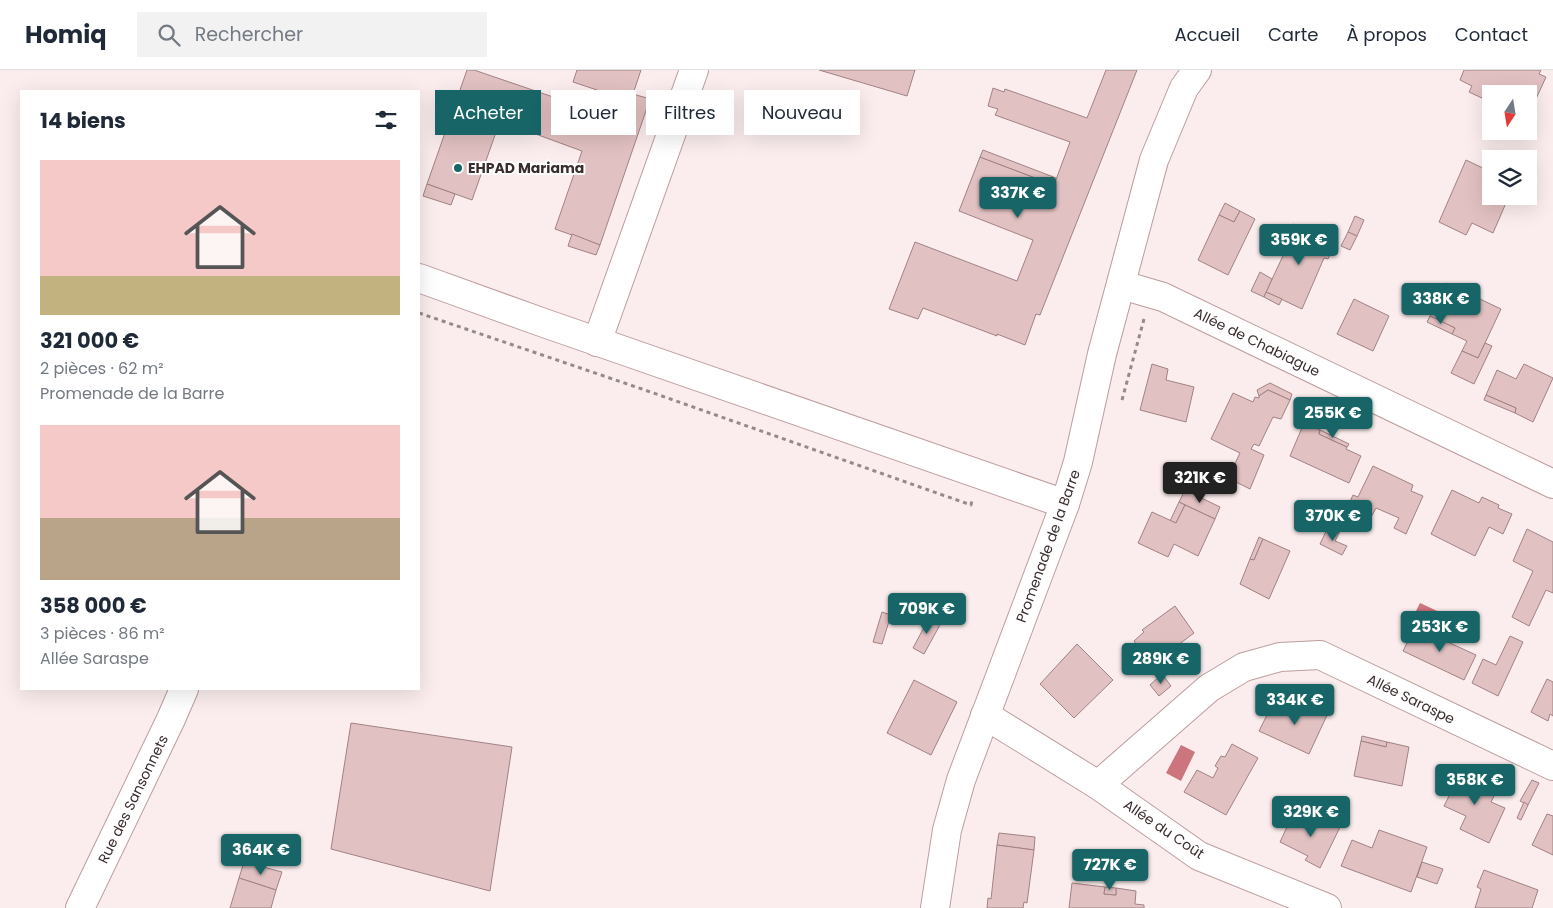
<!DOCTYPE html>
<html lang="fr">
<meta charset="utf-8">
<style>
body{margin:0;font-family:Poppins,sans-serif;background:#f2f2f3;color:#1f2937;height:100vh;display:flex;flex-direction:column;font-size:19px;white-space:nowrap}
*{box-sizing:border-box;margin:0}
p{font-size:16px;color:#747a83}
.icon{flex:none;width:28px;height:28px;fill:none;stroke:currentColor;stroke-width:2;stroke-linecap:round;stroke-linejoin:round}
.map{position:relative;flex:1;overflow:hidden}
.details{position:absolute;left:20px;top:20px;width:400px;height:600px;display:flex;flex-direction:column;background:#fff;border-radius:0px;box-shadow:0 5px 20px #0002}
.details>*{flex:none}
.banner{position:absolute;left:435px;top:20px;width:475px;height:45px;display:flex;gap:10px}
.needle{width:32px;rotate:192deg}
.tools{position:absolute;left:1482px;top:15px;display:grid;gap:10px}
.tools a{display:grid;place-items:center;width:55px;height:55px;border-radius:0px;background:#fff;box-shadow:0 5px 20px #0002;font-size:25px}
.price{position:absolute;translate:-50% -42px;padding:0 11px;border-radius:5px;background:#176566;color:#fff;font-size:16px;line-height:32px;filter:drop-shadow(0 1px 2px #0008)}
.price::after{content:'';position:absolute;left:50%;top:30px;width:15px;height:11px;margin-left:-8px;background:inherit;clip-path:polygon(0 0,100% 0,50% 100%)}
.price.active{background:#222;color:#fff}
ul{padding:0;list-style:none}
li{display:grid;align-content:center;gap:10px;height:265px;padding:0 20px}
li span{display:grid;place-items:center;height:155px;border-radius:0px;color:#555}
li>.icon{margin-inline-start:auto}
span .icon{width:90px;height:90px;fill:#fffc;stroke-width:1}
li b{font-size:21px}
h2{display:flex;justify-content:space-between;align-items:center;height:60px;padding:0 20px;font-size:21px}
.chip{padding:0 18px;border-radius:0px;background:#fff;box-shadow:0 5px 20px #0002;font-size:18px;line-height:45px}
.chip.active{background:#176566;color:#fff}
header{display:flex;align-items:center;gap:30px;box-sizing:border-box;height:70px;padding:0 25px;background:#fff;border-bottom:1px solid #e0e1e3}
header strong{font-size:24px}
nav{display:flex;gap:28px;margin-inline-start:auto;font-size:18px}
.search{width:350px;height:45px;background:#f2f2f3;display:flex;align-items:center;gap:12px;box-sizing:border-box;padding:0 18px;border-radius:0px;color:#747a83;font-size:19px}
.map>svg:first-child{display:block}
.water{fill:#cd757c}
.building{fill:#e2c1c2;stroke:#a18284}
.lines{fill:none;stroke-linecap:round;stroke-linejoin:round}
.minor-casing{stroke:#bd9d9e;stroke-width:30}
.secondary-casing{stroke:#bd9d9e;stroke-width:30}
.path{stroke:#968989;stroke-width:3;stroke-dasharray:4 4;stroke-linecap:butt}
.minor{stroke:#fff;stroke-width:28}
.secondary{stroke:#fff;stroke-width:28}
.poi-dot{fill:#176566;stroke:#fefefe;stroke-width:2}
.labels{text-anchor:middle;stroke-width:4;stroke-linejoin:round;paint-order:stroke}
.poi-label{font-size:14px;font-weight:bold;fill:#3a2d2d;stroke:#fefefe;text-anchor:start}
.street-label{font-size:14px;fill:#3a2d2d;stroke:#fefefe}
</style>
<header>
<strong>Homiq</strong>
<div class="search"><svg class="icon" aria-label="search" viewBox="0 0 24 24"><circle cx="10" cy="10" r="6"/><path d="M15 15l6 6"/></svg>Rechercher</div>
<nav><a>Accueil</a><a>Carte</a><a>À propos</a><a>Contact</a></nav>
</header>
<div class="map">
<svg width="1553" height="838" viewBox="0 0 1553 838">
<rect width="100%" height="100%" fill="#fbeded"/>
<g class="water">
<polygon points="1420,533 1463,553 1458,563 1415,543"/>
<polygon points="1181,675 1195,682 1181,711 1166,703"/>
</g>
<g class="building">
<polygon points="467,0 474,0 597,42 603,22 573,12 577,0 641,0 633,24 650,29 600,175 555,159 582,81 500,51 472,130 427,114"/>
<polygon points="819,0 915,0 907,26"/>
<polygon points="1106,0 1137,0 1040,245 1036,244 1025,275 997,264 997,266 923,238 918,249 889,239 915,172 1017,211 1033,170 959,141 980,87 1054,115 1070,72 995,45 998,39 988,36 993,18 1004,22 1005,19 1087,48"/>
<polygon points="1464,0 1541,0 1539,4 1546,7 1535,31 1529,29 1529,24 1491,25 1487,23 1484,29 1469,22 1472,16 1460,10"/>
<polygon points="983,80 1056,108 1054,115 980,87"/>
<polygon points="1466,90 1491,102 1491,126 1509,126 1493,163 1472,153 1466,165 1439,152"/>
<polygon points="427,114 455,124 451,135 423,126"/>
<polygon points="1225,133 1240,141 1234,152 1219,145"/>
<polygon points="1240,141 1255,149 1228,205 1198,190 1219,145 1234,152"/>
<polygon points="1355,146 1364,150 1357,166 1348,162"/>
<polygon points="1293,154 1335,174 1328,189 1324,188 1302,239 1266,222 1290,171 1287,169"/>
<polygon points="1348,162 1357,166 1350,180 1341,176"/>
<polygon points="572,164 600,175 596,185 568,176"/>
<polygon points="1260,202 1272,209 1264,227 1251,221"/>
<polygon points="1446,213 1501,239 1478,288 1462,281 1467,271 1452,264 1455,258 1430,246"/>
<polygon points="1266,222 1282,229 1279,235 1264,227"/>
<polygon points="1354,229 1389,246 1373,281 1337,264"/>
<polygon points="1430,246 1455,258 1452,264 1427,252"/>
<polygon points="1485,273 1492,276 1474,314 1451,303 1462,281 1478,288"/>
<polygon points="1152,294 1168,299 1166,310 1194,317 1186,352 1140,340"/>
<polygon points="1524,294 1553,308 1533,352 1515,343 1516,338 1486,325 1497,300 1516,309"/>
<polygon points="1270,313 1292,324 1290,330 1268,320 1259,326 1257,320"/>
<polygon points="1268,320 1290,330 1281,349 1273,347 1259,376 1254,374 1251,379 1264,385 1250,419 1228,408 1240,383 1211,369 1233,323 1253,332 1255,327 1259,328 1259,326"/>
<polygon points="1486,325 1516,338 1515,343 1484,330"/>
<polygon points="1304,353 1320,360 1319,364 1347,377 1346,379 1361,386 1349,413 1290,386"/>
<polygon points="1320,360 1349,374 1347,377 1319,364"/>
<polygon points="1373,396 1413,415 1411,421 1423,426 1406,464 1394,458 1399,448 1376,438 1369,451 1346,440 1353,425 1358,427"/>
<polygon points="1185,420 1220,437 1215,449 1179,432"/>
<polygon points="1452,420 1479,433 1482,427 1499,435 1498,438 1512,444 1503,464 1489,457 1475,486 1431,464"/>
<polygon points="1179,432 1185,435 1176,453 1170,451"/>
<polygon points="1185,435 1215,449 1198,486 1174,474 1168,487 1138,473 1152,442 1176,453"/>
<polygon points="1334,445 1345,451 1339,463 1328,457"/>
<polygon points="1328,457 1339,463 1335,471 1347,476 1342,485 1320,474"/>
<polygon points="1527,459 1553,472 1553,523 1546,520 1529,556 1512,547 1533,501 1513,491"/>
<polygon points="1259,467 1263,469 1254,490 1250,489"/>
<polygon points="1263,469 1290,481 1269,529 1240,514 1250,489 1254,490"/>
<polygon points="1175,536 1194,563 1162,587 1159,584 1149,592 1134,571 1144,562 1142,560"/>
<polygon points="882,542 891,545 882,574 873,572"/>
<polygon points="930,546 941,553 924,584 913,578"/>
<polygon points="1415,557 1476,585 1464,610 1403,581"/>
<polygon points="1510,566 1523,572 1498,626 1472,613 1483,589 1496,595"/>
<polygon points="1077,574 1113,610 1074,648 1040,614"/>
<polygon points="1162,604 1171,616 1159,626 1150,615"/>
<polygon points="1547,609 1553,612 1553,646 1550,644 1548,651 1531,642"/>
<polygon points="914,610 957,632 931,685 887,663"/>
<polygon points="1302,631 1328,643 1309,684 1259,661 1272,635 1295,645"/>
<polygon points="351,653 512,677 490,821 331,779"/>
<polygon points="1362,666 1387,672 1386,677 1361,671"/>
<polygon points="1361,671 1386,677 1387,672 1409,677 1402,716 1354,706"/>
<polygon points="1232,674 1258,688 1226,745 1184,722 1197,700 1213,708 1218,698 1215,696 1221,686 1225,687"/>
<polygon points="1462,700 1479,707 1477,711 1497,720 1491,732 1505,738 1489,773 1460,759 1466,746 1444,736"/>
<polygon points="1532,710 1539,713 1528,735 1520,731"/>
<polygon points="1524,732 1528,735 1521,750 1517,748"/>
<polygon points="1293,744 1318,756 1325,744 1342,753 1320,798 1305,790 1308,786 1280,772"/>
<polygon points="1547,744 1553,746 1553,785 1532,775"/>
<polygon points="1379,760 1427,777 1411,822 1341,796 1352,770 1372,778"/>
<polygon points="999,763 1035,767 1034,780 997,775"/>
<polygon points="997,775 1034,780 1027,833 1024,832 1023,838 987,838 988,828 991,829"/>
<polygon points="244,792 282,802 276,820 239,808"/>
<polygon points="1422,792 1443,799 1437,814 1417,807"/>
<polygon points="1484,800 1538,820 1532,838 1475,838 1481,819 1477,817"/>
<polygon points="239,808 276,820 271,838 230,838"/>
<polygon points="1072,813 1105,817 1104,824 1116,825 1116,818 1136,821 1135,834 1144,835 1144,838 1069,838"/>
<polygon points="1105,817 1116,818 1116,825 1104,824"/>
</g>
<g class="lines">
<g class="minor-casing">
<g id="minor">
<polyline points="419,208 544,253 1065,434"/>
<polyline points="1122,215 1163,227 1553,414"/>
<polyline points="597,272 694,0"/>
<polyline points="985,645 1098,715 1199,786 1327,838"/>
<polyline points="1098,715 1209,618 1244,597 1280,587 1320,585 1553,696"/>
<polyline points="80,838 171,649 184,619"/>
</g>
</g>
<g class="secondary-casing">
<polyline id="secondary" points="935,838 947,760 961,710 1065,434 1078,392 1102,284 1154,90 1184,18 1197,0"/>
</g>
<g class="path">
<polyline points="419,243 642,319 971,435 972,430"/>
<polyline points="1122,330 1144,249"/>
</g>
<use href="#minor" class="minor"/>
<use href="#secondary" class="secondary"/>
</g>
<circle class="poi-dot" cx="458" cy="98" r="5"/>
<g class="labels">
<g class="poi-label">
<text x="468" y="103">EHPAD Mariama</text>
</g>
<g class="street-label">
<text transform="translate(1257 272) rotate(26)" y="5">Allée de Chabiague</text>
<text transform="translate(1048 476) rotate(-70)" y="5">Promenade de la Barre</text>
<text transform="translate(1411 629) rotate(26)" y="5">Allée Saraspe</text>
<text transform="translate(133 729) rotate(-64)" y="5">Rue des Sansonnets</text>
<text transform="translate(1164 759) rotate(34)" y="5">Allée du Coût</text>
</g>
</g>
</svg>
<div class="tools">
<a><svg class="needle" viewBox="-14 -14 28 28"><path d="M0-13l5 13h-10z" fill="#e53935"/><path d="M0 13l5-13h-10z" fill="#747a83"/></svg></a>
<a><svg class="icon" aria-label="layers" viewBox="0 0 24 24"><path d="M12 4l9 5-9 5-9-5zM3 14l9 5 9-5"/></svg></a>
</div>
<b class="price" style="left:1018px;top:149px">337K €</b>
<b class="price" style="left:1299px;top:196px">359K €</b>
<b class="price" style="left:1441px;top:255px">338K €</b>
<b class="price" style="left:1333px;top:369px">255K €</b>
<b class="price active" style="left:1200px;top:434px">321K €</b>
<b class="price" style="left:1333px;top:472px">370K €</b>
<b class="price" style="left:927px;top:565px">709K €</b>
<b class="price" style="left:1440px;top:583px">253K €</b>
<b class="price" style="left:1161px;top:615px">289K €</b>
<b class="price" style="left:1295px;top:656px">334K €</b>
<b class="price" style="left:1475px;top:736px">358K €</b>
<b class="price" style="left:1311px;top:768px">329K €</b>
<b class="price" style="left:261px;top:806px">364K €</b>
<b class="price" style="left:1110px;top:821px">727K €</b>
<div class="banner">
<a class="chip active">Acheter</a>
<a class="chip">Louer</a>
<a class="chip">Filtres</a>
<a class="chip">Nouveau</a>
</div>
<section class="details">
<h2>14 biens<svg class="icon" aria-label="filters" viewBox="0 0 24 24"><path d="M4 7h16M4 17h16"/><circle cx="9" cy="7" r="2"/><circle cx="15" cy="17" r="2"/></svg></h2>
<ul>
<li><span style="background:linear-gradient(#f6c9c9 75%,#c2b280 0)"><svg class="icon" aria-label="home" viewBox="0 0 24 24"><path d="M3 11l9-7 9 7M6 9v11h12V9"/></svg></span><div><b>321 000 €</b><p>2 pièces · 62 m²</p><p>Promenade de la Barre</p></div></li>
<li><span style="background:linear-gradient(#f6c9c9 60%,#b9a48a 0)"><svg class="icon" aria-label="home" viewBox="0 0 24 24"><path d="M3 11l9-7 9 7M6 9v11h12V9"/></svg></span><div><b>358 000 €</b><p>3 pièces · 86 m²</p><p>Allée Saraspe</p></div></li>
</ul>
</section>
</div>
